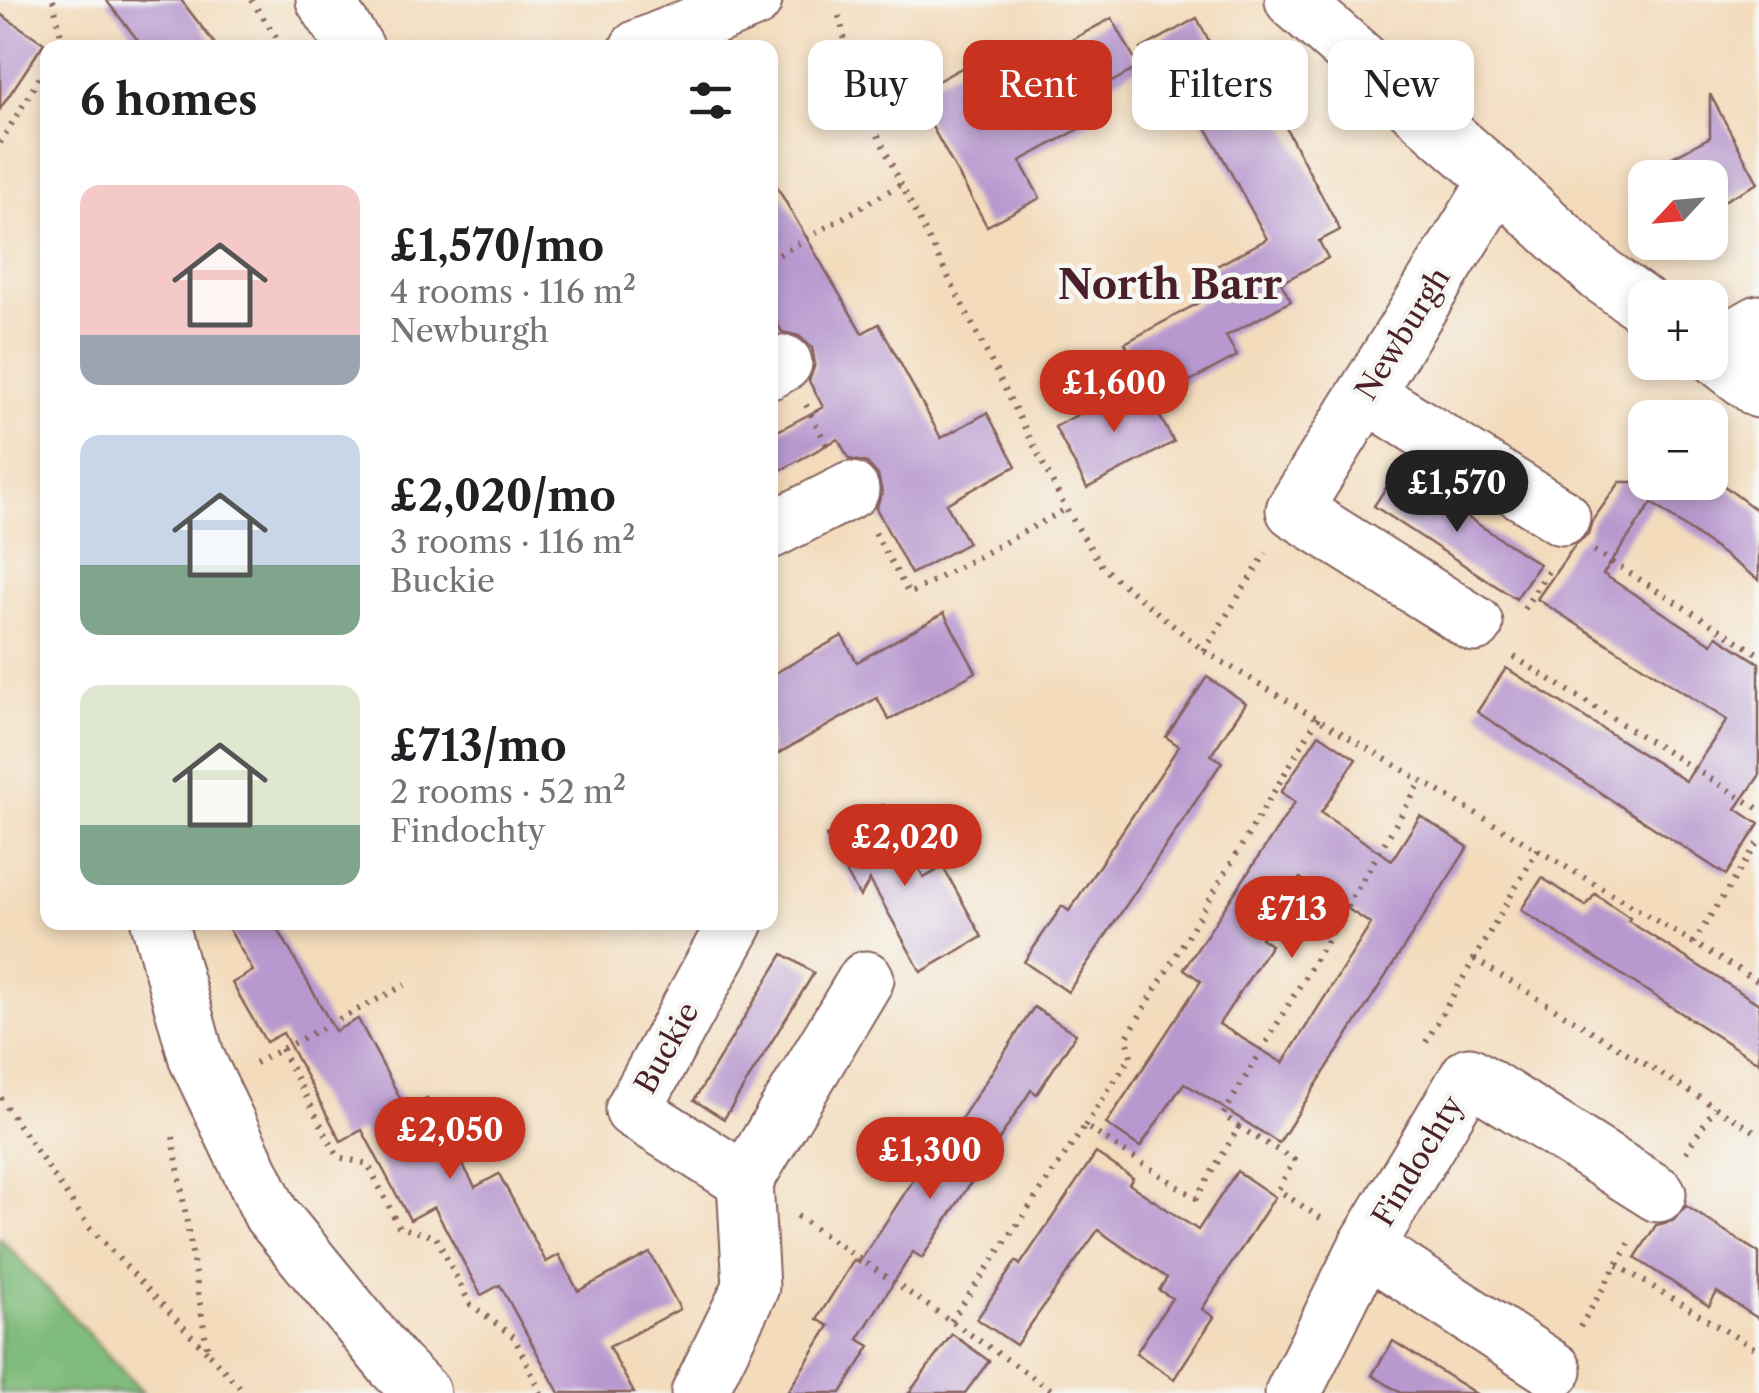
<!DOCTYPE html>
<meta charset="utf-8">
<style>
body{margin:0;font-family:"Libre Caslon Text",serif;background:#f2f2f2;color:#202124;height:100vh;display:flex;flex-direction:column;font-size:38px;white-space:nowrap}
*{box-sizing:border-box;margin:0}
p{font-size:32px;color:#757577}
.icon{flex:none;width:55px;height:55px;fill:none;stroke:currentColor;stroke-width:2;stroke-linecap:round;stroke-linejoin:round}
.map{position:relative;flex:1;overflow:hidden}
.details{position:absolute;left:40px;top:40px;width:738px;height:890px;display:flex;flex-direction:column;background:#fff;border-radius:20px;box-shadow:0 5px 15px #0003}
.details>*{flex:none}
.guide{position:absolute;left:808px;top:40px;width:800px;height:90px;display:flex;gap:20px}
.needle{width:65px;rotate:244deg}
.fabs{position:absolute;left:1628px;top:160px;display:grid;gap:20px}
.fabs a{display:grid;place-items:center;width:100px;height:100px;border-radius:20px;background:#fff;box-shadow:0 5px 15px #0003;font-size:50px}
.price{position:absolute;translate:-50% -85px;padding:0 22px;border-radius:35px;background:#c8321e;color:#fff;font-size:32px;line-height:65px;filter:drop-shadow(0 2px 5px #0008)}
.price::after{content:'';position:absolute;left:50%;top:60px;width:30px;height:22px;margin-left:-15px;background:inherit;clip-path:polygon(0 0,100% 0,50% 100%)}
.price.on{background:#222;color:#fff}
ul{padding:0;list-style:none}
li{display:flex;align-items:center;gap:30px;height:250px;padding:0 40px}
li span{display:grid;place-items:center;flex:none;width:280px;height:200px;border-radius:20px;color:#555}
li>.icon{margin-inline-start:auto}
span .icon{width:120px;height:120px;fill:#fffc;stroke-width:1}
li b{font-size:42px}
h2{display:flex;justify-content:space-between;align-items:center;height:120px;padding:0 40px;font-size:42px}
.tag{padding:0 35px;border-radius:20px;background:#fff;box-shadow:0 5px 15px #0003;font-size:35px;line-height:90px}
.tag.on{background:#c8321e;color:#fff}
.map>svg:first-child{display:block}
.forest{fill:#80bc7b;stroke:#656e53;stroke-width:2.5}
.building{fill:#b899cf;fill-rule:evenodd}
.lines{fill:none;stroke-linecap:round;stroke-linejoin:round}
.minor-casing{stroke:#85615d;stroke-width:59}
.path{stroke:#85615d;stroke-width:6;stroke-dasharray:2.5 8;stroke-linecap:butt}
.minor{stroke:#fff;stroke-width:55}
.labels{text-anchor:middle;stroke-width:9;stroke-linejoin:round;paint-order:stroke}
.street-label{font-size:30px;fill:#4a1f2b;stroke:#f6f6f2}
.district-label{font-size:40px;font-weight:bold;fill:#4a1f2b;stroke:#f6f6f2}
</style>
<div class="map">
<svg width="1759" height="1393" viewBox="0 0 1759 1393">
<rect width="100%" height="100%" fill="#f6f6f2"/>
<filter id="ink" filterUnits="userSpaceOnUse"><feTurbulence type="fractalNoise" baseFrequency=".01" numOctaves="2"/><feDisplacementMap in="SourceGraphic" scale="20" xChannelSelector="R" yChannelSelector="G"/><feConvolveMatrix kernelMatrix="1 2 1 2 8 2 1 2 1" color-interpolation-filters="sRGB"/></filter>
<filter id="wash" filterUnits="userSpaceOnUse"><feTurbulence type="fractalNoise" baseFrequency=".0048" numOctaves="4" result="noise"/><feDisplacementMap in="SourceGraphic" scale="40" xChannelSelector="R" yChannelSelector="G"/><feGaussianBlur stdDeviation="2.25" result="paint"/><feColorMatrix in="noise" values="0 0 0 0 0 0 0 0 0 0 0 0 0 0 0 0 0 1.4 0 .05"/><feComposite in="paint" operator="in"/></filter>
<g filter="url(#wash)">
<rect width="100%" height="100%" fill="#f3dbbb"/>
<polygon class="forest" points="0,1238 143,1393 0,1393"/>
<g id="blocks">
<g class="building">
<polygon points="106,0 181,0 218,48 144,48"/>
<polygon points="0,14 44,43 0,109"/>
<polygon points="1112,18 1139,67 1082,98 1077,89 1094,121 1020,161 1040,198 987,226 914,94 969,64 999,119 1072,80 1055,49"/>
<polygon points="1197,18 1227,75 1251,62 1340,230 1319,241 1328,258 1281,283 1291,301 1226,336 1237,356 1156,399 1125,343 1211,296 1200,275 1267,239 1189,96 1171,105 1141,49"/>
<polygon points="1710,94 1758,183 1710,208 1710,178 1633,178 1710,137"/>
<polygon points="770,175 862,333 879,324 941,438 987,413 1016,466 946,504 968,543 911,574 876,508 882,493 878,475 867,463 849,459 838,439 770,476 770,435 823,407 809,381 815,364 812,348 799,336 782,332 770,310"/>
<polygon points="1140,381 1174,442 1087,488 1055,427"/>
<polygon points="1397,471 1539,564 1516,599 1374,506"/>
<polygon points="1620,482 1719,482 1759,512 1759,580 1652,503 1603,574 1712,644 1717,636 1759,663 1759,776 1736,809 1759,824 1726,875 1477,712 1506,668 1686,781 1727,720 1537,599 1575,545 1588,534 1592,521"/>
<polygon points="944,613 976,672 889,720 877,698 770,758 770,676 842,636 857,662"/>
<polygon points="1207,677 1246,703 1211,755 1222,762 1068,992 1024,962 1062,906 1069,911 1179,746 1166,737"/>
<path d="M1319,734L1356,759L1321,813L1392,860L1420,816L1468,847L1279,1143L1184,1083L1140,1147L1106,1124L1201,981L1184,969L1295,802L1281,792ZM1300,878L1371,924L1283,1063L1219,1024L1271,945L1261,938Z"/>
<polygon points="883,805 924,878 943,867 982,937 921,972 870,880 860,897 826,836"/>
<polygon points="1542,878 1586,906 1595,894 1630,918 1628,921 1759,1004 1759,1063 1521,910"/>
<polygon points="225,922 274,922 335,1031 358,1019 406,1109 427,1098 475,1187 499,1174 546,1262 559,1255 578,1291 650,1253 680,1309 609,1347 634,1393 559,1393 500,1285 481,1295 434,1207 410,1220 362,1130 341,1141 283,1033 266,1042 232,983 253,971"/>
<polygon points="783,954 814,973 724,1119 694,1100"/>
<polygon points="1034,1007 1076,1034 1037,1094 1031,1090 922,1258 913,1252 858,1339 870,1346 841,1393 787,1393 829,1326 817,1319 854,1260 859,1263 916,1176 922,1179"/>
<polygon points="1096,1153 1133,1178 1129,1184 1198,1230 1237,1171 1275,1197 1202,1309 1214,1317 1174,1379 1136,1353 1172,1298 1159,1290 1167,1278 1098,1230 1016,1345 977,1319 1016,1261 1020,1265"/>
<polygon points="1686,1206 1759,1253 1759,1319 1717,1292 1709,1306 1635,1258 1656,1225 1673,1221"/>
<polygon points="952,1334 989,1361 965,1393 909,1393"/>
<polygon points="1393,1341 1475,1393 1401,1393 1372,1375"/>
</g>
</g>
</g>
<g filter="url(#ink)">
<use href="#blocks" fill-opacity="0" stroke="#85615d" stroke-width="2.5"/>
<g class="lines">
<g class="minor-casing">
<g id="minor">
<polyline points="324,0 356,48"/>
<polyline points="1293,0 1498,180 1600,274 1645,306"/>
<polyline points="638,48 754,0"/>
<polyline points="1710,351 1759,323"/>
<polyline points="1710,352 1759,390"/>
<polyline points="770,371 784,363"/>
<polyline points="1366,394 1562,517"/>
<polyline points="770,531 851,490"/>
<polyline points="1475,624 1294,510 1498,180"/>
<polyline points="159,922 197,1059 271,1214 394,1365 422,1393"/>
<polyline points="736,922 633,1110 745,1181"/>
<polyline points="1366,1247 1554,1370"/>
<polyline points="699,1393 751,1287 745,1181 866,979"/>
<polyline points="1293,1393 1366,1247 1469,1075 1658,1194"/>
</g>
</g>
<g class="path">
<polyline points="53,0 62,40 57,48"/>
<polyline points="251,0 284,48"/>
<polyline points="839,16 858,93 901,184 1066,509 1103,568 1204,651 1759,982"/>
<polyline points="0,143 48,64"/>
<polyline points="770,260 901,184"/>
<polyline points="806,405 828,447"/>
<polyline points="875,533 909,594 1066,509"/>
<polyline points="1594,551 1759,654"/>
<polyline points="1524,609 1552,565"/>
<polyline points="1204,651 1266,553"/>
<polyline points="1514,657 1759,809"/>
<polyline points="1693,943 1759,841"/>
<polyline points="1474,959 1759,1134"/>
<polyline points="1426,1042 1538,849"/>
<polyline points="281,1049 338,1157 368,1164 399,1227 436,1237 470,1304 514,1337 541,1393"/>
<polyline points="255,1063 405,985"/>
<polyline points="0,1098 89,1227 207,1352"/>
<polyline points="1085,1126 1131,1056 1127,1037 1318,718"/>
<polyline points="1239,1127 1223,1115 1422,780"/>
<polyline points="173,1137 208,1353 245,1393"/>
<polyline points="1686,1152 1715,1107"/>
<polyline points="797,1216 1056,1393"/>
<polyline points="1617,1265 1759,1351"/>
<polyline points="951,1321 1085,1126 1196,1198 1239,1127 1294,1160 1278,1190 1322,1219"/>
<polyline points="1580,1327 1632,1239"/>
</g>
<use href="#minor" class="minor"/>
</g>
</g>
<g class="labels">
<g class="street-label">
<text transform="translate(1403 334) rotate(-58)" y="10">Newburgh</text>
<text transform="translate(667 1048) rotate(-61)" y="10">Buckie</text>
<text transform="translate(1418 1161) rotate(-59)" y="10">Findochty</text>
</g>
<g class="district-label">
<text x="1170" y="299">North Barr</text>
</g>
</g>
</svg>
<div class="fabs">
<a><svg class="needle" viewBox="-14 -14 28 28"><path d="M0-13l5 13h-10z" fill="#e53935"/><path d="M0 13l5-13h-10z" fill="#757577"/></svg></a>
<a>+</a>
<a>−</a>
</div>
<b class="price" style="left:1114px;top:435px">£1,600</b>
<b class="price on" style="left:1457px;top:535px">£1,570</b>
<b class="price" style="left:905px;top:889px">£2,020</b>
<b class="price" style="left:1292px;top:961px">£713</b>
<b class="price" style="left:450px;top:1182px">£2,050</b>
<b class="price" style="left:930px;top:1202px">£1,300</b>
<div class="guide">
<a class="tag">Buy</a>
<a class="tag on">Rent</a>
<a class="tag">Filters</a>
<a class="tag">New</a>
</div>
<section class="details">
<h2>6 homes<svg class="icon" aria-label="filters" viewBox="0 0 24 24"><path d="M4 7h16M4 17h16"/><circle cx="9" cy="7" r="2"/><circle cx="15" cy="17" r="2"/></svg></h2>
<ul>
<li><span style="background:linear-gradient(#f6c9c9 75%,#9aa5b1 0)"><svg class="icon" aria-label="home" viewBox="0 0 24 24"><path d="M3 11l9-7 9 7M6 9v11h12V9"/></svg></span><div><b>£1,570/mo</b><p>4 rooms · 116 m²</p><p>Newburgh</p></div></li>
<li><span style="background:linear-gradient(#c9d6e8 65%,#7fa58c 0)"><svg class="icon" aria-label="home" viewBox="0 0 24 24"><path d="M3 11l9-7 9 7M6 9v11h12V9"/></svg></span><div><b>£2,020/mo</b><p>3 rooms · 116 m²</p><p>Buckie</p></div></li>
<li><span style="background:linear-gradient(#dfe7d0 70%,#7fa58c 0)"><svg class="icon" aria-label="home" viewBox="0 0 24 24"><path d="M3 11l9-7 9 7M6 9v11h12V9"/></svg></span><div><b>£713/mo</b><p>2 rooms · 52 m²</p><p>Findochty</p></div></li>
</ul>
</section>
</div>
